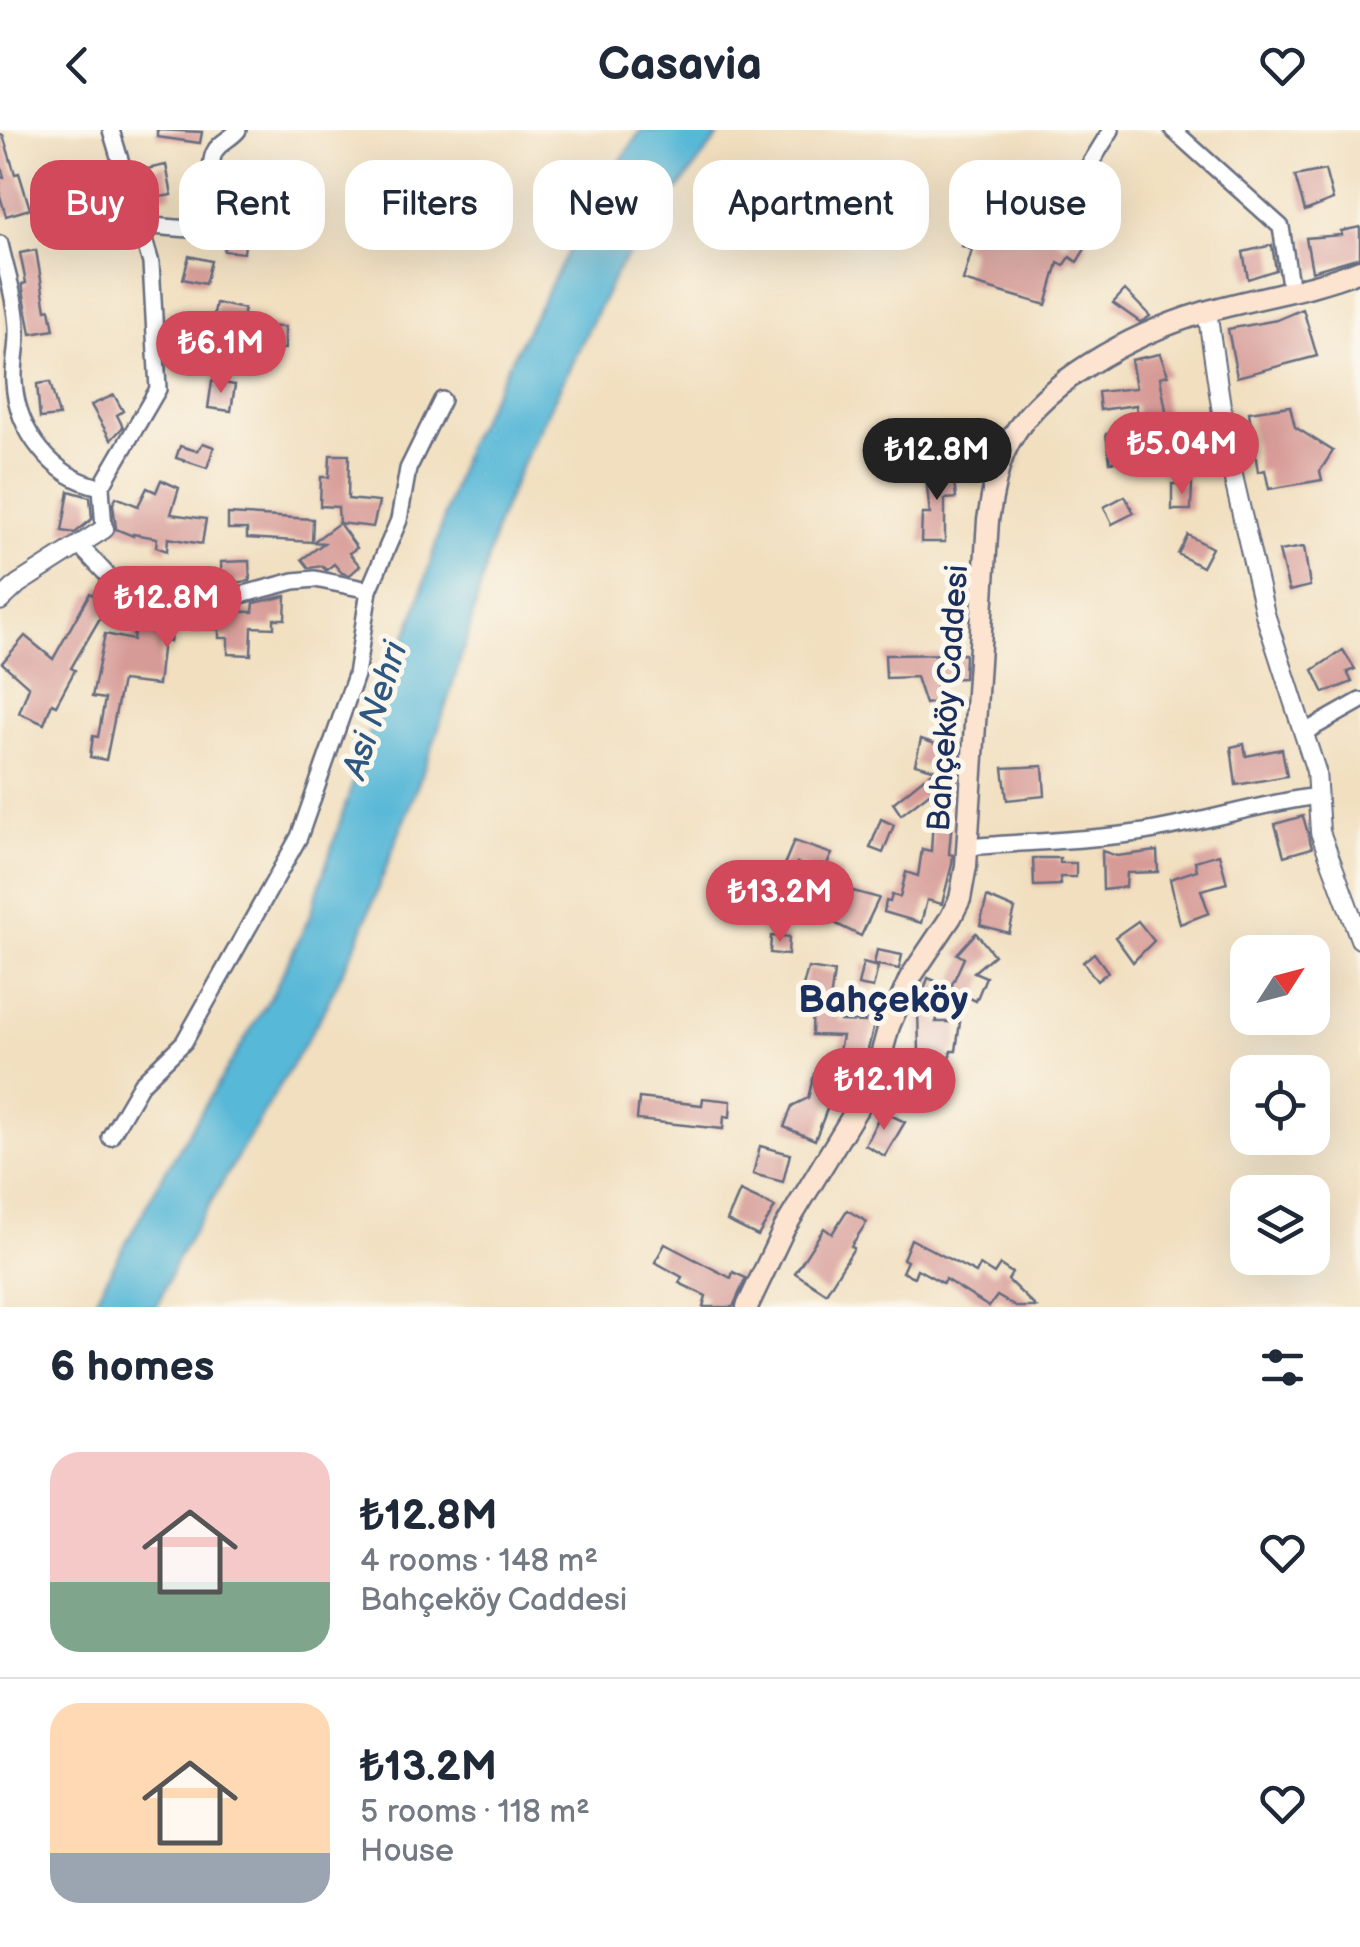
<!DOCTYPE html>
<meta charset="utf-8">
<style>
body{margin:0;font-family:"Balsamiq Sans",sans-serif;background:#f2f2f3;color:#1f2937;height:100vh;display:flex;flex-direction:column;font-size:38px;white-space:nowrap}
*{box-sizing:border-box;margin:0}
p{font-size:32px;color:#747a83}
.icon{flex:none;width:55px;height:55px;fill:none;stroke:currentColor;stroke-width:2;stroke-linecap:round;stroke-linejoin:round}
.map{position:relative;height:1177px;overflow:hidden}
.drawer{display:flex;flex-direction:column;background:#fff;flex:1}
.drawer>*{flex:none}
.top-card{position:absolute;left:30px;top:30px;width:1300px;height:90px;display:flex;gap:20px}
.needle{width:65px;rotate:54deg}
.fabs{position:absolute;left:1230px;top:805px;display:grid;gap:20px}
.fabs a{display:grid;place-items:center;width:100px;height:100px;border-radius:20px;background:#fff;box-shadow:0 10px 40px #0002;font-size:50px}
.price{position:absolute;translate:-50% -85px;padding:0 22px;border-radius:35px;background:#d1495b;color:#fff;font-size:32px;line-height:65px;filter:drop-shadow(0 2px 5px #0008)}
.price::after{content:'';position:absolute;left:50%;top:60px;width:30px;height:22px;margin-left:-15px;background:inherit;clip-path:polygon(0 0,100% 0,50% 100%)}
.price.active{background:#222;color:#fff}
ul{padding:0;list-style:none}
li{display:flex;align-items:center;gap:30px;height:250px;padding:0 50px}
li+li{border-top:2px solid #e0e1e3}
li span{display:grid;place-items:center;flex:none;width:280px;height:200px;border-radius:30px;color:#555}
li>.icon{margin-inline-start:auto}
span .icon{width:120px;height:120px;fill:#fffc;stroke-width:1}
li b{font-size:42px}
h2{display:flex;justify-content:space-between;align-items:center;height:120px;padding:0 50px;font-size:42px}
.tag{padding:0 35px;border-radius:30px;background:#fff;box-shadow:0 10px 40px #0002;font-size:35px;line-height:90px}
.tag.active{background:#d1495b;color:#fff}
header{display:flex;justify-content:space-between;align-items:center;height:130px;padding:0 50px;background:#fff;font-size:45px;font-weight:700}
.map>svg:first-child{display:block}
.water{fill:#59b8d7;stroke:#3a749a;stroke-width:2.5}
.building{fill:#d79b97}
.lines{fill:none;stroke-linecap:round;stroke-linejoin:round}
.minor-casing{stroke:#666d80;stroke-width:20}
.tertiary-casing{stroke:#666d80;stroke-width:22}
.secondary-casing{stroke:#666d80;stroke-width:25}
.minor{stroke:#fff;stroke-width:15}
.tertiary{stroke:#fff;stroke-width:18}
.secondary{stroke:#fde4d0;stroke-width:20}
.labels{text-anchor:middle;stroke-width:10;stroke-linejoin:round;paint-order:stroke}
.street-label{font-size:32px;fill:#1b2f5e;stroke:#fbf7ec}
.water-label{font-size:35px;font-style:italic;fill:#2e5882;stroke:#fbf7ec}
.quarter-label{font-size:38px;font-weight:bold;fill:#1b2f5e;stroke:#fbf7ec}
</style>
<header><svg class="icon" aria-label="back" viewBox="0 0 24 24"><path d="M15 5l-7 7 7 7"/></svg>Casavia<svg class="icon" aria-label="heart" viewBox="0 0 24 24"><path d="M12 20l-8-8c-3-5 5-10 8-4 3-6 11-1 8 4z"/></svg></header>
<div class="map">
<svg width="1360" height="1177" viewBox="0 0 1360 1177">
<rect width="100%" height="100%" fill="#fbf7ec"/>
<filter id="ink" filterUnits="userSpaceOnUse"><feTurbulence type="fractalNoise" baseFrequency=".01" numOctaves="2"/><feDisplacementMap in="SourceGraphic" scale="20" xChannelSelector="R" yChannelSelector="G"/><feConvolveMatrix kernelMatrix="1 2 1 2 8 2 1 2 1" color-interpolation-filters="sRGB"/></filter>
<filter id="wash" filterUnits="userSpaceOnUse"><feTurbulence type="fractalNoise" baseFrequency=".0048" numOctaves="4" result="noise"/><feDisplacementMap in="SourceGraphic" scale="40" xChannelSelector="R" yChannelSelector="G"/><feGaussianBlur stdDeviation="2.25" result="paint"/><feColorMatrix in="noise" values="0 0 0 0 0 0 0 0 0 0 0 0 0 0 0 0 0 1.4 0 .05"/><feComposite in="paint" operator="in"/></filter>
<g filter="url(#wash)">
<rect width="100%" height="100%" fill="#f1dfbf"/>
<polygon class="water" points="641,0 723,0 618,139 520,339 497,394 468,505 436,607 359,808 321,886 177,1129 157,1177 91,1177 162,1047 274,861 309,788 375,584 414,486 466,315 596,69"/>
<g id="blocks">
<g class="building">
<polygon points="157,0 202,2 200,13 157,7"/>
<polygon points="0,5 3,5 15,44 19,43 30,79 6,86 0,66 0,48 4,47 0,33"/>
<polygon points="166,35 172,65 147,69 142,40"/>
<polygon points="1325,40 1333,70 1305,81 1295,46"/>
<polygon points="1034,41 1057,56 1032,93 1066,116 1073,104 1088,114 1077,132 1070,127 1064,136 1058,133 1046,175 963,151 972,120 962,116 973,89 970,89 979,62 1012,72"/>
<polygon points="227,97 247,99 244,123 224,121"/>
<polygon points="1360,97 1360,127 1312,141 1306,108 1342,105 1341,101"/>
<polygon points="1272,115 1276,140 1248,149 1243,122"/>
<polygon points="36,120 46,180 50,179 54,200 31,204 22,154 26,153 20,123"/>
<polygon points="189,126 211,131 205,154 183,149"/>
<polygon points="1125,160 1150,186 1146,189 1140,192 1113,173"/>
<polygon points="216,173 244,179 241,196 285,197 285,219 252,218 252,208 211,199"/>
<polygon points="1303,179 1317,226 1237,247 1228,199 1277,190"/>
<polygon points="1160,224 1168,245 1160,247 1172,315 1139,319 1140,328 1110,332 1106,304 1139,299 1136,275 1100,280 1098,262 1136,258 1131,230"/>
<polygon points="212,251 235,255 231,281 208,278"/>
<polygon points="50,252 59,286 40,288 37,254"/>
<polygon points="114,265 123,281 117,285 123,297 111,310 91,275"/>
<polygon points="1290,276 1295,297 1333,321 1320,341 1322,350 1269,359 1265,340 1258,342 1249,282"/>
<polygon points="203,313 214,317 207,338 176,328 180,316 197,321"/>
<polygon points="330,325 349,325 348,369 379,372 373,397 339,393 357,418 349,423 360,436 350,445 342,443 334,434 326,440 322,436 309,438 302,429 324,413 313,412 339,393 338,377 320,376 321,347 329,347"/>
<polygon points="952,336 956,368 945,369 945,412 921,412 922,384 930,384 925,339"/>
<polygon points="161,350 179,358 171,384 206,389 202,414 168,408 167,421 156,417 157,408 133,404 133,406 116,399 113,374 116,367 138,376 147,358 156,362"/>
<polygon points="1172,354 1192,354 1191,380 1172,380"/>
<polygon points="69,361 90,367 92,389 75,403 62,401"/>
<polygon points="1125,366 1134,383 1112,394 1104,377"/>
<polygon points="228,384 313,389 312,412 247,408 247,399 228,399"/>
<polygon points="1188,405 1212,418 1202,437 1178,424"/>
<polygon points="1304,417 1310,456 1289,461 1279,421"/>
<polygon points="249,431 250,451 222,454 221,432"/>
<polygon points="100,454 114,464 71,538 75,540 56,575 52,573 44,594 19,583 29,557 2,533 25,506 53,529 90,463 93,465"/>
<polygon points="286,466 285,489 274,489 274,498 252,497 251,525 228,524 228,508 219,508 219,499 172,500 170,512 163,511 158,555 122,551 106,630 90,627 93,606 98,607 105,569 92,567 105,504 133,510 135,495 145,496 148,474 164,475 164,480 253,482 254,473"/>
<polygon points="1343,520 1355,539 1347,542 1352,552 1324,563 1313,540"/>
<polygon points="965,524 964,548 935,549 940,571 925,574 916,547 886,548 885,525"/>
<polygon points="921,609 959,622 957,650 931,643 936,640 915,634"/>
<polygon points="1244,614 1246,626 1282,619 1287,646 1236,655 1231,617"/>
<polygon points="1043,636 1045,666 1007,670 1003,638"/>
<polygon points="924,648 933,660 901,685 893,673"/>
<polygon points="1303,686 1312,718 1284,726 1275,694"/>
<polygon points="933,688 952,689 949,724 953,725 952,734 942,774 927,770 921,793 884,782 886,771 890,772 892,765 900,767 906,742 918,746 922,719 931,721"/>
<polygon points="881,689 894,695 883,723 870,718"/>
<polygon points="794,711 832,724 827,734 842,743 839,753 797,733 790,758 796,760 791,778 783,776 780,785 756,778 762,755 767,757 768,752 774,754 778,749"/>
<polygon points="1102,721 1117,726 1157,721 1158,742 1127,743 1126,757 1103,760"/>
<polygon points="1219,724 1227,753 1201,760 1209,783 1180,794 1170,749 1197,740 1195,731"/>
<polygon points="1033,728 1060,728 1060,733 1076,733 1076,747 1060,747 1060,755 1034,756"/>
<polygon points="853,761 879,768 861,806 836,794"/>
<polygon points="987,767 1015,779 1009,803 980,795"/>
<polygon points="1138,791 1154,811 1133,832 1115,807"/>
<polygon points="976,803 994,825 974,842 986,847 976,871 950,859 964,828 957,824"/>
<polygon points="771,806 789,807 788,825 770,823"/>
<polygon points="877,820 902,825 899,839 874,834"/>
<polygon points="1094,823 1108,842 1097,851 1083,832"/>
<polygon points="863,833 878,837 873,858 858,855"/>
<polygon points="808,838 834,842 829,878 840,879 840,891 865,892 866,881 877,883 865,931 838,926 842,906 812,905 813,866 801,864"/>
<polygon points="928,848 948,856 936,892 960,892 956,921 951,921 947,968 907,965 909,922 919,923 918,878"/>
<polygon points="814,944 840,948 838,968 831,969 815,1010 784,997 792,976 808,968"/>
<polygon points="639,968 702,975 703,968 731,971 730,987 724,986 723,999 637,990"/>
<polygon points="882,981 905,992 885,1026 865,1015"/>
<polygon points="760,1016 790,1024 783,1052 753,1044"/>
<polygon points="740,1061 775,1077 758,1106 727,1091"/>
<polygon points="847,1080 867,1092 851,1116 854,1118 826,1163 795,1143 824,1098 832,1104"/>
<polygon points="911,1109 976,1143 980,1135 994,1144 1000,1135 1012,1143 1008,1150 1036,1177 1016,1177 997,1166 989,1177 945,1149 943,1153 917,1139 914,1147 902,1142 907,1131 903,1129"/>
<polygon points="665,1114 731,1148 733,1142 746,1148 733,1177 703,1177 706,1166 679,1153 682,1147 655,1132"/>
</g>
</g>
</g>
<g filter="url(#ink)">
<use href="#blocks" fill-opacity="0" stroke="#666d80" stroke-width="2.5"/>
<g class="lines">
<g class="minor-casing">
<g id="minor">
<polyline points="1173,0 1281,97 1291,161"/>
<polyline points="1053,94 1111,0"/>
<path d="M140,95L201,100L212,96C229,73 204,47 214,23C218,13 231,9 238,0"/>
<path d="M0,114C6,141 16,170 17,198C18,216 13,234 14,252C17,301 53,348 101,357"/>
<polyline points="104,399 101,357 158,259 151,133 111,0"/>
<polyline points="79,415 111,449 129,459 148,463 237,466 294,451 315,449 369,460"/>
<polyline points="1305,602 1360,571"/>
<path d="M968,717C1024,712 1081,711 1137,703C1198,694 1256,674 1318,666"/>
<polyline points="110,1007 141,954 184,912 299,707 356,545 369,460 399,390 408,339 442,270"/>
</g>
</g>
<g class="tertiary-casing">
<g id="tertiary">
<polyline points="1207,181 1228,324 1265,484 1316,641 1320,702 1360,809"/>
<polyline points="0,471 18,454 104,399"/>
</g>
</g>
<g class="secondary-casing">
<path id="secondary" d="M747,1177L784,1099L874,951L889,896L910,848L951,787L960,769L966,736L988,390C992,368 995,345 1004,323C1034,253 1135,203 1205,182C1257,167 1310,160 1360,140"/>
</g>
<use href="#minor" class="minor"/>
<use href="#tertiary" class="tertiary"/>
<use href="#secondary" class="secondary"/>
</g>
</g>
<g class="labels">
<g class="street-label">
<text transform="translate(947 568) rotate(-86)" y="11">Bahçeköy Caddesi</text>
</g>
<g class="water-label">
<text transform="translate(374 580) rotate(-72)" y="12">Asi Nehri</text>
</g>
<g class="quarter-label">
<text x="883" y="882">Bahçeköy</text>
</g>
</g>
</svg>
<div class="fabs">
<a><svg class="needle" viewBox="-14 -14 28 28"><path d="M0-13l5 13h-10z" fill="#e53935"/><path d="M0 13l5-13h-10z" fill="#747a83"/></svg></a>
<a><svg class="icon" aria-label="locate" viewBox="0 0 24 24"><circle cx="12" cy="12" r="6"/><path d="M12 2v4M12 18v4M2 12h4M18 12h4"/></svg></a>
<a><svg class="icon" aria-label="layers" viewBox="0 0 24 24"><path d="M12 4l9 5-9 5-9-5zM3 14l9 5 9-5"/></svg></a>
</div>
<b class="price" style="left:221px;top:266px">₺6.1M</b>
<b class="price" style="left:1182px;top:367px">₺5.04M</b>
<b class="price active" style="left:937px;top:373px">₺12.8M</b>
<b class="price" style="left:167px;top:521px">₺12.8M</b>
<b class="price" style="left:780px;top:815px">₺13.2M</b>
<b class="price" style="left:884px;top:1003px">₺12.1M</b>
<div class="top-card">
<a class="tag active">Buy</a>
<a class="tag">Rent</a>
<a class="tag">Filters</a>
<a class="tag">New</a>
<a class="tag">Apartment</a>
<a class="tag">House</a>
</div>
</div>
<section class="drawer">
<h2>6 homes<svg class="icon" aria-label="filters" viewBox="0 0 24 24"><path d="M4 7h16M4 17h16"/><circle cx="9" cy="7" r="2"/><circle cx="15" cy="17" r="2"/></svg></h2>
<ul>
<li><span style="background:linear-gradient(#f6c9c9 65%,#7fa58c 0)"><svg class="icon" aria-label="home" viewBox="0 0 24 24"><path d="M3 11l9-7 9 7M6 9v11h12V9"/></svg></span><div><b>₺12.8M</b><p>4 rooms · 148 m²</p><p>Bahçeköy Caddesi</p></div><svg class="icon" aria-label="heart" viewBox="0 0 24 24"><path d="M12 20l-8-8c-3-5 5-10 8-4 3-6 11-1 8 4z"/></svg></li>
<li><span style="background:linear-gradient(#ffd9b3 75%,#9aa5b1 0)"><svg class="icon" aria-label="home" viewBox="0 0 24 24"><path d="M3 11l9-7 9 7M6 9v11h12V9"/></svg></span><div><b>₺13.2M</b><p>5 rooms · 118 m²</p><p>House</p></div><svg class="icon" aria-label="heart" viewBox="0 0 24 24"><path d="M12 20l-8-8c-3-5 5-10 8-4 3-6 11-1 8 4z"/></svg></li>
</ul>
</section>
